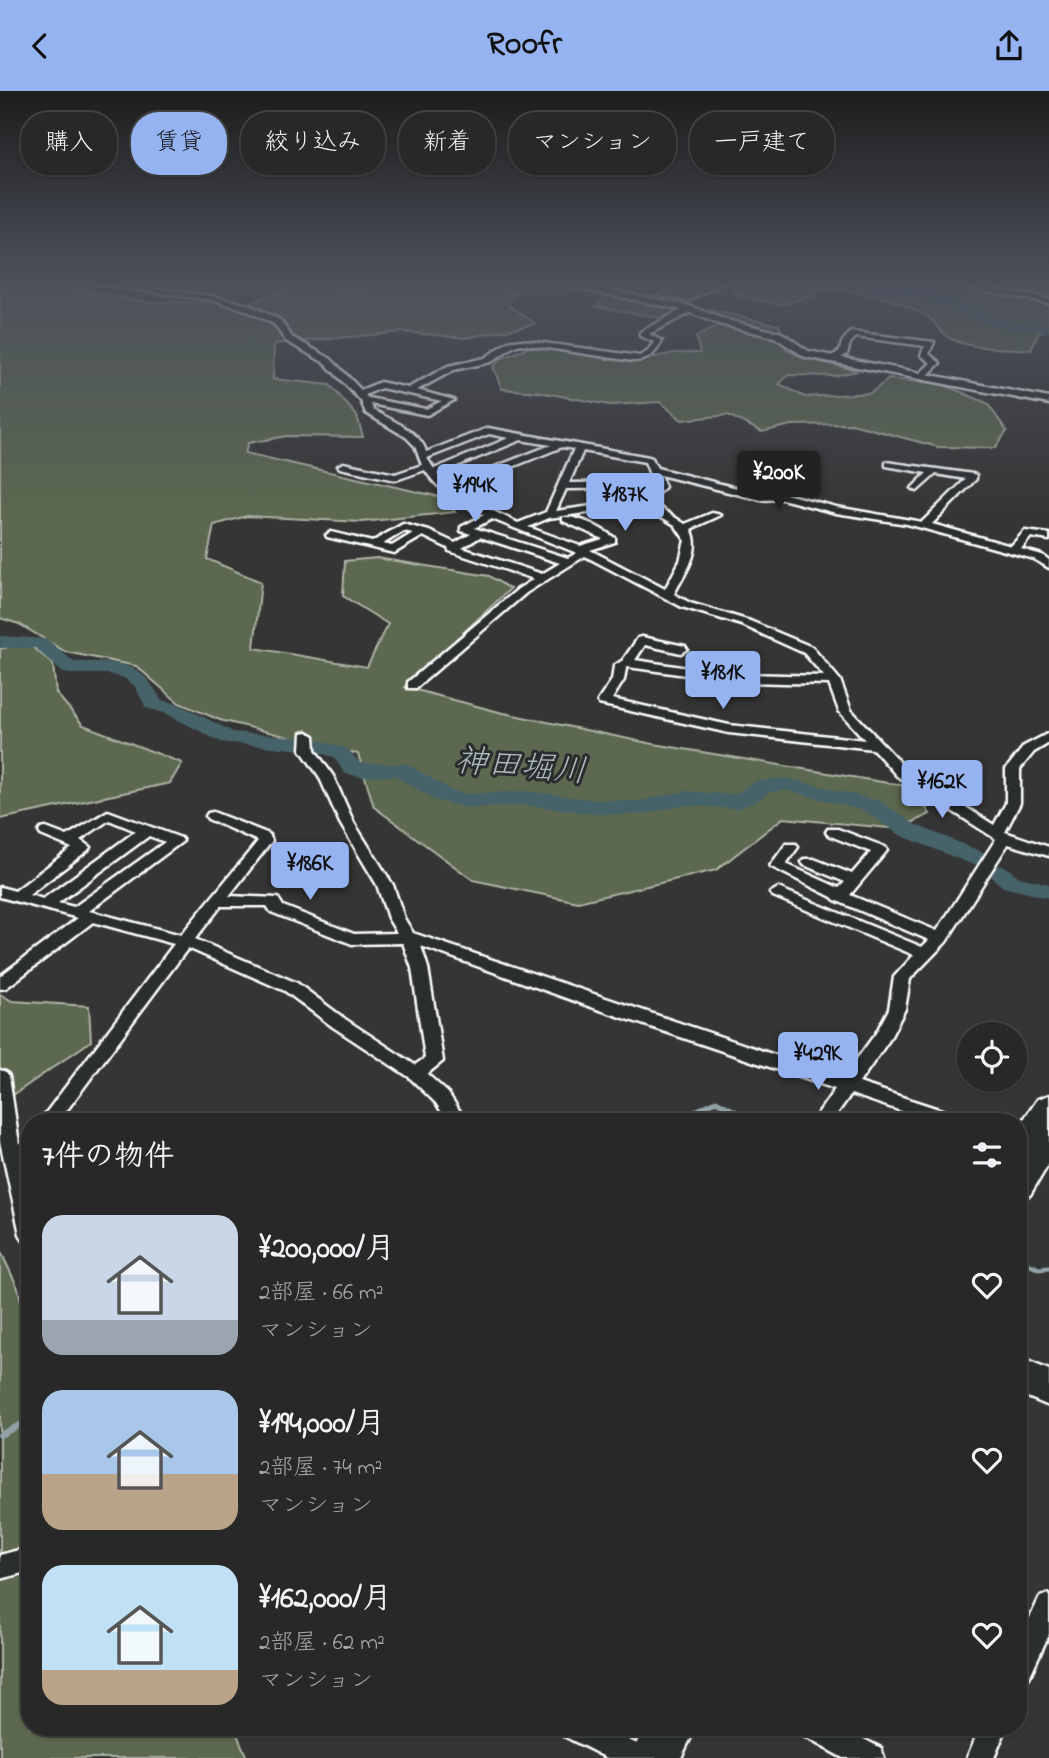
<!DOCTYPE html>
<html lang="ja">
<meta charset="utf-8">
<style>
body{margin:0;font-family:"Indie Flower","Klee One",sans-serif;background:#343434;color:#f1f3f6;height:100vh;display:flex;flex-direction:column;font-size:26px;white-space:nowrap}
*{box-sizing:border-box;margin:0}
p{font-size:23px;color:#a5a6a8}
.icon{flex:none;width:38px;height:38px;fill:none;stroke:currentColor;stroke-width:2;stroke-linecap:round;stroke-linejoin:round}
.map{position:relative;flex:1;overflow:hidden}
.sheet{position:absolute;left:21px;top:1022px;width:1006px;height:623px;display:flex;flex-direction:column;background:#282828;border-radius:28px;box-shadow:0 2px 5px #0004,0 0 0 2px #444445}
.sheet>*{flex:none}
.guide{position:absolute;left:21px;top:21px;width:1008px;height:63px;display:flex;gap:14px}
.fabs{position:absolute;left:957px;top:931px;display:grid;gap:14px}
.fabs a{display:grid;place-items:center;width:70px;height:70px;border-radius:50%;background:#282828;box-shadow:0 2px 5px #0004,0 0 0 2px #444445;font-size:35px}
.price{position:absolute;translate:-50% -60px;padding:0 16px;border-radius:7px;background:#95b2f1;color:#111;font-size:23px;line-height:46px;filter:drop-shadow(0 2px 4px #0008)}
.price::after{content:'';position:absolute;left:50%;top:42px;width:21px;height:16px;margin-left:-10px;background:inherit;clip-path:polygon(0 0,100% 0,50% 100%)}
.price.current{background:#222;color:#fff}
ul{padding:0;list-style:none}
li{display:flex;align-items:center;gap:21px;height:175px;padding:0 21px}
li span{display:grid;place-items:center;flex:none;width:196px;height:140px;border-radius:21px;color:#555}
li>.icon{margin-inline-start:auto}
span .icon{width:84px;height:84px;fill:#fffc;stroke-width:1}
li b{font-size:30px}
h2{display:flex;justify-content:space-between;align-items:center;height:84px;padding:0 21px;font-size:30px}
.pill{padding:0 24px;border-radius:28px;background:#282828;box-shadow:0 2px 5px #0004,0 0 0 2px #444445;font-size:24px;line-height:63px}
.pill.current{background:#95b2f1;color:#111}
header{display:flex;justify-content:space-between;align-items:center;height:91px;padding:0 21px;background:#95b2f1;color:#111;font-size:32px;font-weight:700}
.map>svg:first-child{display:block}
.green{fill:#5c674f;stroke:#aeb3a7;stroke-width:2}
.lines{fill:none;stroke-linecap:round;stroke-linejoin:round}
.stream-far1{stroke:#91a2a6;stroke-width:5}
.stream{stroke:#91a2a6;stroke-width:6}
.river{fill:#47646a;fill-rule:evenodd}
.building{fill:#685751;stroke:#fff;stroke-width:2}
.street-casing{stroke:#fff;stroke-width:5}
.secondary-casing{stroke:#fff;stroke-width:5}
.highway-casing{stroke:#fff;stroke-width:5}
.street{fill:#2a2d2e;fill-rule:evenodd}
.secondary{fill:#2a2d2e;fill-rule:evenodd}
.highway{fill:#2a2d2e;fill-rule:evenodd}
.labels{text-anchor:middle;stroke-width:6;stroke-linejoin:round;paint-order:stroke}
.water-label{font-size:33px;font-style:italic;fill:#acb9bc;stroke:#2a2d2e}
</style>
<header><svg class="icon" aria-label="back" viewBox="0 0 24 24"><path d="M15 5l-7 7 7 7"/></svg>Roofr<svg class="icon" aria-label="share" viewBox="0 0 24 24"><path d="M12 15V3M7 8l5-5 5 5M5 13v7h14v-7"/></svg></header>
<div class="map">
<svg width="1049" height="1667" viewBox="0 0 1049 1667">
<rect width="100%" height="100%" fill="#363535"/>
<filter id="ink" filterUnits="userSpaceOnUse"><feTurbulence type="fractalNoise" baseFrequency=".0143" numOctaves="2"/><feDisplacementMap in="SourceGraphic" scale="14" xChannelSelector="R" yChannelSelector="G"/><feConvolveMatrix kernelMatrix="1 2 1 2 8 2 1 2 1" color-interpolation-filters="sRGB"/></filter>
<g filter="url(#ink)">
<g class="green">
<polygon points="0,193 49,193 146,211 249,212 298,193 364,197 367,193 485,193 519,201 506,212 536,233 466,247 403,241 274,253 273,288 330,294 357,325 363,346 287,345 248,352 245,362 440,406 455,421 362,431 247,425 214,434 207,468 261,491 254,557 367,576 388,533 343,505 345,470 377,467 489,485 510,498 405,596 499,621 648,652 912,696 930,723 899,738 783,727 716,779 578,811 473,789 374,716 358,663 220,629 179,612 136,575 66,561 19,533 0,527"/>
<path d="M726,193H1049V238L1039,241L1031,259C1006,257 974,259 951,248C942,244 937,232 928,226C892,205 855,199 814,197L815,204L781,214L737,204Z"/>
<polygon points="606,205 675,217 677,220 661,227 596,215"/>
<polygon points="710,219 779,234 786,259 805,267 858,280 833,285 789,284 779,293 805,306 870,302 889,288 942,293 987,312 1007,340 995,357 938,356 852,333 791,334 762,341 728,324 682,329 660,311 610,314 539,301 502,298 493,276 500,268 529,256 631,271 674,262 700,262 696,246 718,235 719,225"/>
<polygon points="28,552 53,573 56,602 83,634 182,672 170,692 0,728 0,558"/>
<polygon points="0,903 12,910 89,915 91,950 0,1013"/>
<polygon points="0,1159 18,1197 30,1250 30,1636 234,1636 247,1667 0,1667"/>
</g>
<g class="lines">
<g class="stream-far1">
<polyline points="673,1031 716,1010 756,1031"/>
<polyline points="1018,1168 1039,1178 1049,1177"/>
</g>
<polyline class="stream" points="0,1344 30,1329"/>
<g class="river">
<polygon points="832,193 906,197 935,203 1003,230 1049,233 1049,241 997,236 928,208 837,196"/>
<path d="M0,545L47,548L74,571C115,571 141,568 161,609L178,613L233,641L315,648L348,658L360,672L407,673L451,699L466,703L527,700L597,709L639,710L686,700L733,704L756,690L786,687L880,710L916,734L987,763L991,768L987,773H971L900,744L864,720L786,699L770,701L754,712L735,718L686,714L639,724L597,723L527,714L465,717L435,709L395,685L361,686L344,682L334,666L313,660L221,651L165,622L146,617L135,595L124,587L109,583H69L62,581L35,557H0Z"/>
<polygon points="998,774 1006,776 1019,786 1049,793 1049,807 1003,796 986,781 990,776"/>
</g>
</g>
<polygon class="building" points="679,193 724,193 689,211 656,204"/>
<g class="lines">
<g class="street-casing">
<g id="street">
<path d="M97,193H120L212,205L249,214L280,229L292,246L331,268L361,299L380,291L408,297L448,275L485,267L508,251L521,249L640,265L648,260L654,251L640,245V241L687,216H693V220L649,243L662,250C655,263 649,270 633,270L521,253L514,255L491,271L454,279L417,299L454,309L427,324L371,313L373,319C389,328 422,341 426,361L488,337L649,366L652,367L657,377L761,403L782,402L836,416L922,431L966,388L936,383L917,400L912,397L927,382L886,375V371L973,383L976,384V388L932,433L1011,455L1025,440L1049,443V449L1031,446L1021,458L1042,464L1049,469V477L1034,468L907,433L836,422L782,408L761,409L660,384L665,396L650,410L685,433L712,422L721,424L691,438C703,460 684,483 674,503L690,512L750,530L812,556L840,589L851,619L907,679L994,734L1006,712V678L1024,655L1049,642V652L1034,661L1020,678V712L1005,741L1049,756V765L1008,753L946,851L910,888L905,918L889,949L859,992L963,1026L965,1031H934L851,1003L831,1031H812L835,998L591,916L421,855L428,877L443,970L427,983L448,1002L467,1031H448L436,1012L409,986L333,936L285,900L188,857L58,1031H39L174,853L93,831L6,897L0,898V885L78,827L0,806V796L15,800L72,757L41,744L39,741L41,738L46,737L67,745L108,720L181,747L183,750L89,820L181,844L258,750L208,728L206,725L208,722L213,721L269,743L272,750L229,805L278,807L283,815L354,843L397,842L388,827L377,794L340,732L319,685L301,659L302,642L307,641L314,645L315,659L333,685L354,732L393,794L404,827L413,842L843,987L876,942L889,918L894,886L914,864L773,805L770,802L778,797L783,799L922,856L929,849L835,809L832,806L770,775L786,753H796L798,756L786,773L839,797L845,791L804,774L802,771L804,768H814L852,783L871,761L828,744L826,741L828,738H838L885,756L887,759L885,762L850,804L937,840L996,748L897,685L873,658L729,642L599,613L598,610L612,589L614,575L623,569L638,547L642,546L685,555L687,558L681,562L645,554L635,569L688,577L703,582L824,585L804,562L742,534L682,516L585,465L526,502L416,597H408V591L518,498L534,488L449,460L448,457L423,445L394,462L327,446L326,444L331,441L372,451L403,433L429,440L455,452L471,443L461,440V436L484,424C462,413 439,401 425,379L396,389L340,377L338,375L343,372L395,383L422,374L415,355L406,346L366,322L361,310L325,272L286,250L274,233L243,218L212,209ZM381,297L442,310L426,318L368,307L365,304ZM489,343L509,347L434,378L427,367ZM521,349L551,354L449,394L437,383ZM562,356L574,358L546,421L518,432L466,407L455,399ZM583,360L645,371L653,391L569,392ZM653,397L641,408L556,420L566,398ZM642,414L675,434L685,449L680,470L665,498L590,459L615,451V447C601,437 580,425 563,426V430L603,448L580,455L528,436L549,427ZM492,428L577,462L568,467L474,437ZM404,440L413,442L392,455L383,453ZM480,446L560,472L542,483L462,457ZM628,576L686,584L702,590L829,593L839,620L865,649L729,634L612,608L624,589L626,577ZM109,729L136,740L43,808L29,804L88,759L90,756L80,749ZM149,745L165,751L74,816L58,812ZM221,815H267L271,821L352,853L403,852L412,877L425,967L415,974L345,928L297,892L195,848Z"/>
<polygon points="950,193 967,193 1049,208 1049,212"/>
<polygon points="851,241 934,251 929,263 940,272 924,288 918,288 918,284 931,272 921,264 925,255 856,246 850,252 847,263 836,270 830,270 830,266 840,260 842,251"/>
<polygon points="0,979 6,981 9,985 19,1053 30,1046 30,1066 23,1074 30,1103 30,1151 23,1149 20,1143 0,1050"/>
<polygon points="30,1456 30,1480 0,1488 0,1464"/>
<polygon points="1049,1503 1049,1543 1027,1591 1018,1595 1018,1552 1040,1506"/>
<polygon points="560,1636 602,1636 645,1657 648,1667 607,1667 564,1645"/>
<polygon points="799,1636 840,1636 881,1657 884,1667 843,1667 803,1645"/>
<polygon points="980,1636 1007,1636 994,1667 967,1667"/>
</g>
</g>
<g class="secondary-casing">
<polygon id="secondary" points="559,193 581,193 690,215 726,229 782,242 808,260 1049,307 1049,313 805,266 774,246 719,233 683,219"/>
</g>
<g class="highway-casing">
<g id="highway">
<polygon points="1049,1004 1049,1072 1030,1104 1018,1108 1018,1037 1038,1008"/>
<polygon points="1018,1266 1049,1279 1049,1315 1018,1302"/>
<polygon points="645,1636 696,1636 681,1667 629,1667"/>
</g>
</g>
<use href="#street" class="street"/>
<use href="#secondary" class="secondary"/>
<use href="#highway" class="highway"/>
</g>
</g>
<linearGradient id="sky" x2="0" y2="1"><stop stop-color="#1e1d1d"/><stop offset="0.45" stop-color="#4c515c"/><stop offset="1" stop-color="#4c515c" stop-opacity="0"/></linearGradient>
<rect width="1049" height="427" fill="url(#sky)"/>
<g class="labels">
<g class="water-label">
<text transform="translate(521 673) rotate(5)" y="12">神田堀川</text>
</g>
</g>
</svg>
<div class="fabs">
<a><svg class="icon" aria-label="locate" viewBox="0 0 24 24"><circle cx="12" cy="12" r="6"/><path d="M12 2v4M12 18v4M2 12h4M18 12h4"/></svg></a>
</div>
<b class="price current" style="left:779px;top:420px">¥200K</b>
<b class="price" style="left:475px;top:433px">¥194K</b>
<b class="price" style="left:625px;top:442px">¥187K</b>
<b class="price" style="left:723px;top:620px">¥181K</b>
<b class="price" style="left:942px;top:729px">¥162K</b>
<b class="price" style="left:310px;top:811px">¥186K</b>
<b class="price" style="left:818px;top:1001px">¥429K</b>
<div class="guide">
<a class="pill">購入</a>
<a class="pill current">賃貸</a>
<a class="pill">絞り込み</a>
<a class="pill">新着</a>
<a class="pill">マンション</a>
<a class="pill">一戸建て</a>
</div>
<section class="sheet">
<h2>7件の物件<svg class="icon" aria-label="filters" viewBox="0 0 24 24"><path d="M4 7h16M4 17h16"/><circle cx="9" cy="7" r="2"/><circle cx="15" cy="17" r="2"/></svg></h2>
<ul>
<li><span style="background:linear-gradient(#c9d6e8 75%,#9aa5b1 0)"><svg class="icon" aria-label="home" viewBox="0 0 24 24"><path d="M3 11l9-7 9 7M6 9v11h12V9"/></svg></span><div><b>¥200,000/月</b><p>2部屋 · 66 m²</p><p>マンション</p></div><svg class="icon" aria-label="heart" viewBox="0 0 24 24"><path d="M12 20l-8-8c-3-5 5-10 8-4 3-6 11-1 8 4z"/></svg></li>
<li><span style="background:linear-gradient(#a9c7e8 60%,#b9a48a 0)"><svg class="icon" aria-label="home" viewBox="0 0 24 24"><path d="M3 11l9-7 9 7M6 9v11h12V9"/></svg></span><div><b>¥194,000/月</b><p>2部屋 · 74 m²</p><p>マンション</p></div><svg class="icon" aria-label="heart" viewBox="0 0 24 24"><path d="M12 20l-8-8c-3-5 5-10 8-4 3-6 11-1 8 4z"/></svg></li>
<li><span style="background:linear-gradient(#bfe0f5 75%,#b9a48a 0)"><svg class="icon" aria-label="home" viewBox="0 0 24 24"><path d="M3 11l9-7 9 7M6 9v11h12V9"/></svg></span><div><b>¥162,000/月</b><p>2部屋 · 62 m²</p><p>マンション</p></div><svg class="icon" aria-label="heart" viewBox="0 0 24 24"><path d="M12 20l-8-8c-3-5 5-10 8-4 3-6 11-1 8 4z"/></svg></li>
</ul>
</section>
</div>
